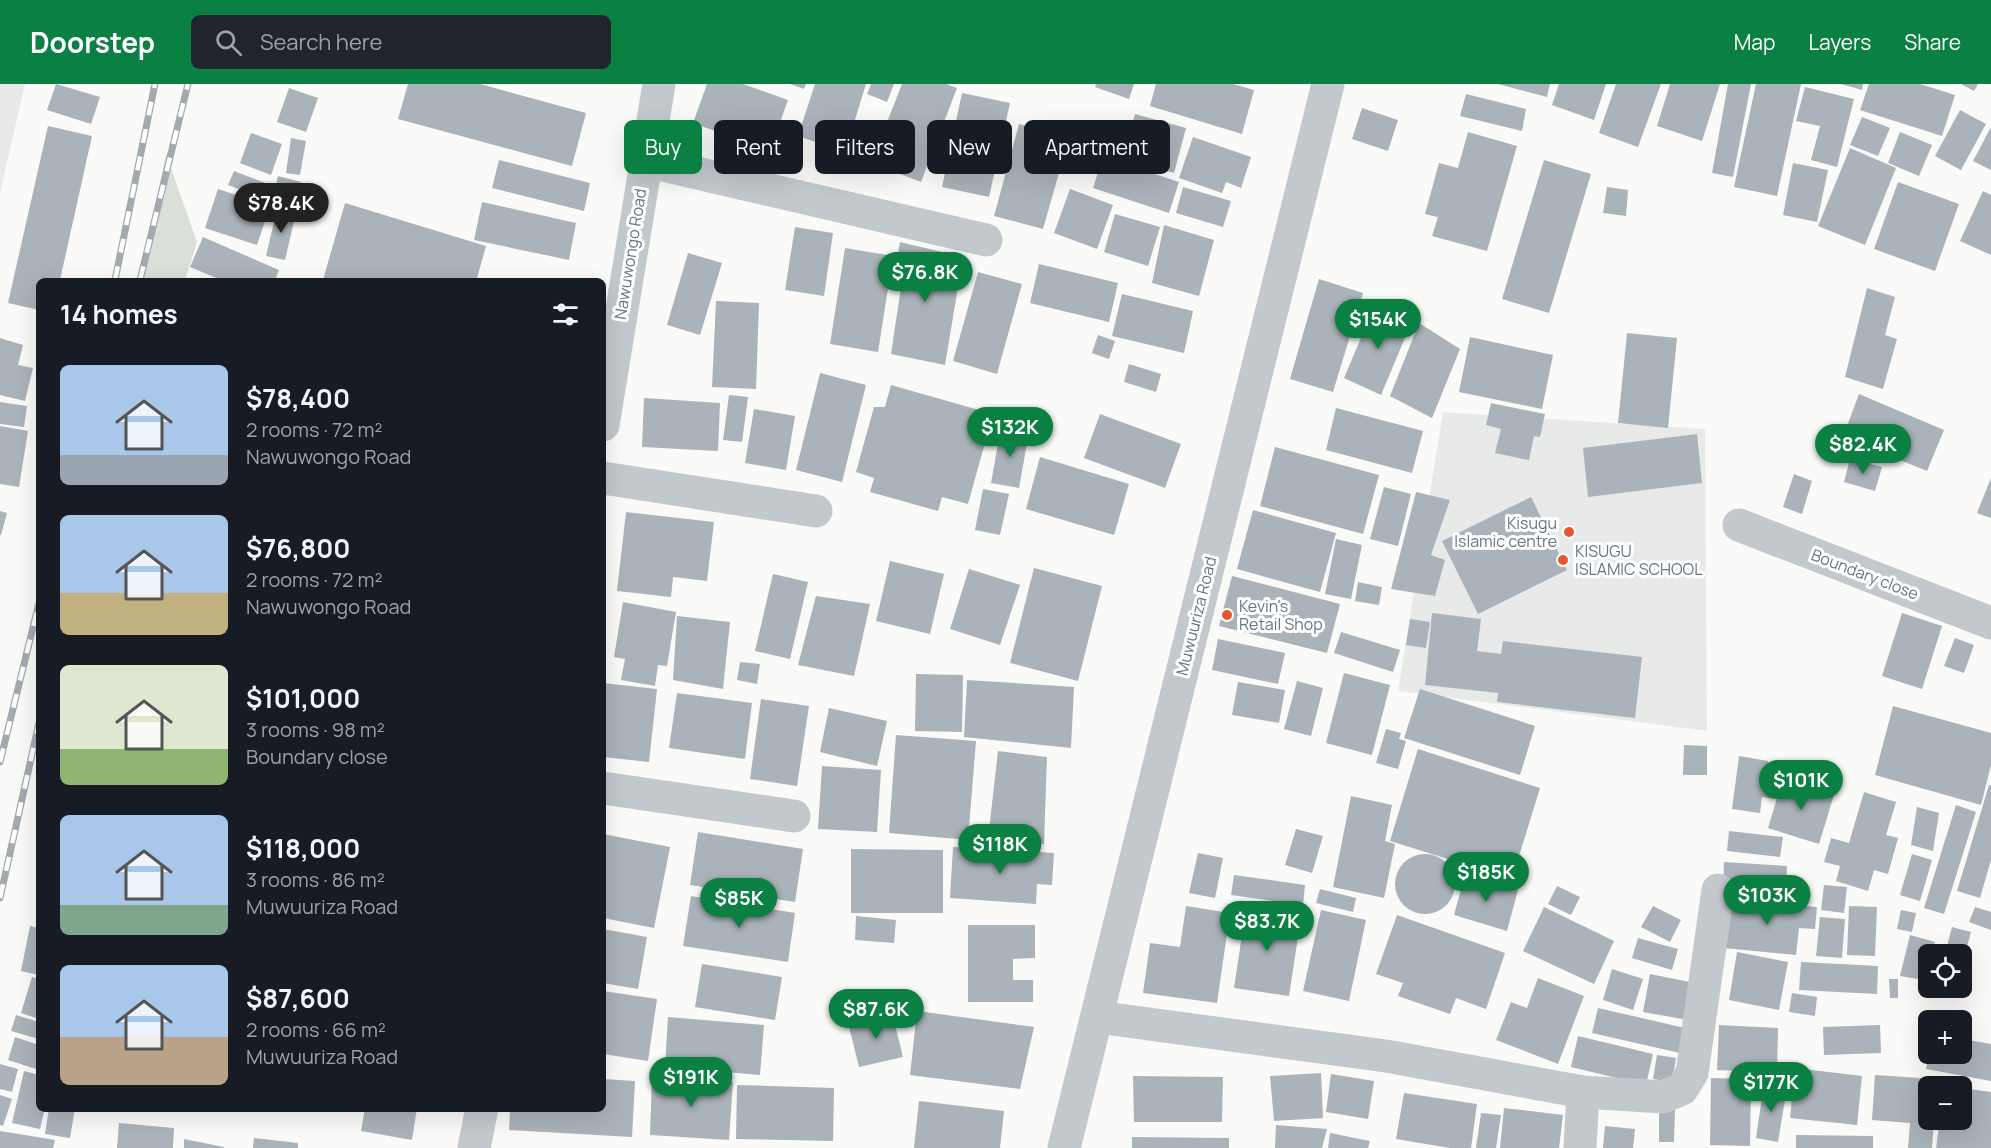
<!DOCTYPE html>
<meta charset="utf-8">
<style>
body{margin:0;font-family:Manrope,sans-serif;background:#20242c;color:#f1f3f6;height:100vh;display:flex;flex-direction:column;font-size:22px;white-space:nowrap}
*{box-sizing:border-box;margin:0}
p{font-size:20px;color:#9ea1a6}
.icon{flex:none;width:33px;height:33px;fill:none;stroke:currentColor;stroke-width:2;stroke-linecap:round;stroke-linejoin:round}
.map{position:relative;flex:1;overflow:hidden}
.drawer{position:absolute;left:36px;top:194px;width:570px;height:834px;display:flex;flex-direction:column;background:#171b24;border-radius:9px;box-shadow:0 6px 24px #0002}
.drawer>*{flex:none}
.guide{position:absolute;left:624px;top:36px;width:570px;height:54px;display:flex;gap:12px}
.controls{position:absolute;left:1918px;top:860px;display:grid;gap:12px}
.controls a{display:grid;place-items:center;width:54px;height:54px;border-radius:9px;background:#171b24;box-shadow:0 6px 24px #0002;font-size:30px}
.price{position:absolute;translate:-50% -51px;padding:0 14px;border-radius:21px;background:#0b8043;color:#fff;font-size:20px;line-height:39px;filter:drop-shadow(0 2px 3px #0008)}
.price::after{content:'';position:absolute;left:50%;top:36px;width:18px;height:14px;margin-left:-9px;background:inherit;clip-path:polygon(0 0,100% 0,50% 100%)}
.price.selected{background:#222;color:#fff}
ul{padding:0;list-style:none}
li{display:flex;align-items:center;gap:18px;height:150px;padding:0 24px}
li span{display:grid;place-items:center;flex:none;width:168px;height:120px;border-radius:9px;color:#555}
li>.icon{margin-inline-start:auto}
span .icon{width:72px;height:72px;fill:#fffc;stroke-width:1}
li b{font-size:26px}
h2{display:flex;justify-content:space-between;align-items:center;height:72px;padding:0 24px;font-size:26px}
.tag{padding:0 21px;border-radius:9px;background:#171b24;box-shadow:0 6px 24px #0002;font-size:21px;line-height:54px}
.tag.selected{background:#0b8043;color:#fff}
header{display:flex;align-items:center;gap:36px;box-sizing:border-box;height:84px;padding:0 30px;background:#0b8043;color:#fff}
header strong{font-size:28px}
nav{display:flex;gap:33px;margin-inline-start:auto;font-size:21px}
.search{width:420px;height:54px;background:#20242c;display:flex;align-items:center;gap:15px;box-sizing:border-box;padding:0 21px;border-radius:9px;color:#9ea1a6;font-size:22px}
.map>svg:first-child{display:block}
.built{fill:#e8e9e9}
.green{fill:#dadfd7}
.building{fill:#aab3b9}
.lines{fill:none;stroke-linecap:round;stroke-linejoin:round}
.minor{stroke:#c3c8cc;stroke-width:33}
.tertiary{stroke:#c3c8cc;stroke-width:33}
.rail-casing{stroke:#a2aab0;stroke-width:7}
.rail{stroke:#fff;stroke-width:4.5;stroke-dasharray:14;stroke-linecap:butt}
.poi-dot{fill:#e4572e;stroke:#fff;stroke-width:2}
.labels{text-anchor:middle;stroke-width:6;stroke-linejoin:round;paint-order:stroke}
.street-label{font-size:16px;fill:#657683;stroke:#fff}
.poi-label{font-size:16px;fill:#657683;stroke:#fff;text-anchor:start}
</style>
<header>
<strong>Doorstep</strong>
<div class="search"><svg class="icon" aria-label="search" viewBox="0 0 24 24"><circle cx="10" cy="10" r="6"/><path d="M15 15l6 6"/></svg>Search here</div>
<nav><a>Map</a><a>Layers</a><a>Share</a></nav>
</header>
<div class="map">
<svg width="1991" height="1064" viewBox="0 0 1991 1064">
<rect width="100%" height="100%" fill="#fafaf8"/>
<g class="built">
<polygon points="0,0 25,0 0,109"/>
<polygon points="1443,328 1705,345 1707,647 1398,607"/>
</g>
<polygon class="green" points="166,70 197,158 185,196 140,196"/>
<g class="building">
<polygon points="56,0 100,13 91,40 47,26"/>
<polygon points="408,0 480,0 586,29 572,82 398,35"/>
<polygon points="707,0 743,0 788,16 770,67 693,39"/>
<polygon points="790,0 806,0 804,5"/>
<polygon points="815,0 866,0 845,68 798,52"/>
<polygon points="871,0 894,0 887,18 867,10"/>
<polygon points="902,0 946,0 957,4 921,98 871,79"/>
<polygon points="1096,0 1134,0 1129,15 1095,3"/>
<polygon points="1156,0 1233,0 1254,6 1242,50 1150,22"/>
<polygon points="1498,0 1550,0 1547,13"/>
<polygon points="1559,0 1606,0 1594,36 1552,21"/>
<polygon points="1616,0 1661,0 1638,63 1599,49"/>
<polygon points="1670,0 1720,0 1702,57 1657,42"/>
<polygon points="1728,0 1751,0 1733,93 1712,89"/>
<polygon points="1756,0 1801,0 1777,112 1734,103"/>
<polygon points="1841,0 1863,0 1862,6"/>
<polygon points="1869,0 1920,0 1955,11 1942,52 1860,26"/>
<polygon points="1961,0 1978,0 1974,7"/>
<polygon points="1805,3 1854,15 1837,83 1811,76 1820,42 1796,37"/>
<polygon points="289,4 318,14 306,48 277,38"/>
<polygon points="962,9 1010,19 989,113 942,103"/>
<polygon points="1466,10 1526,25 1522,47 1460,32"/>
<polygon points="1362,24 1398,36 1388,67 1352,55"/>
<polygon points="1960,26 1986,40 1961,86 1935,72"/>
<polygon points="1135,30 1186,44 1174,89 1122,75"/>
<polygon points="1862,33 1890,44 1878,72 1850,61"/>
<polygon points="1019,40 1069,54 1043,145 994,132"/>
<polygon points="48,42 92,52 60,196 39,196 39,226 8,219"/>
<polygon points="1991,43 1991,86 1973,77"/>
<polygon points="1468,48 1517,62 1487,167 1432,152 1438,133 1425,130 1439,79 1458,84"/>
<polygon points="1900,48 1932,61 1919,92 1888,79"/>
<polygon points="251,49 282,60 271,91 240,79"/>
<polygon points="1193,53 1251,73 1241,104 1226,98 1222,109 1179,94"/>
<polygon points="291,54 306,57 300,91 286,89"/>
<polygon points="1073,56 1098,65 1093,82 1068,74"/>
<polygon points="1850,64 1896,84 1865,161 1818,142"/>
<polygon points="1103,73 1179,98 1169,129 1093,104"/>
<polygon points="499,76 590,99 584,127 492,104"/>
<polygon points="1544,76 1591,90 1549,229 1502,215"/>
<polygon points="1793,79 1828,86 1817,138 1783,131"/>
<polygon points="234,87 268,100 263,114 228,101"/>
<polygon points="278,92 301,98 297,114 274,109"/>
<polygon points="1898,98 1959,120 1935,187 1874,165"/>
<polygon points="1183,103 1231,117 1223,143 1176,129"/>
<polygon points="1607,103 1628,106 1626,132 1603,129"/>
<polygon points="218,105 270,122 257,161 205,144"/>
<polygon points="1070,105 1113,121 1097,165 1054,149"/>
<polygon points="1983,107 1991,111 1991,171 1960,157"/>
<polygon points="482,118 576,139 569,176 474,156"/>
<polygon points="345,119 486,162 477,194 482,196 323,196"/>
<polygon points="277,125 296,129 285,176 266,172"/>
<polygon points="1115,130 1160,143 1148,182 1104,168"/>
<polygon points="1164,141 1214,156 1199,212 1152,199"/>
<polygon points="795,143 833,149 824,212 785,206"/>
<polygon points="203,153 279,186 275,196 221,196 190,183"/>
<polygon points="900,158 963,173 945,281 891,270 901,203 893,200"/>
<polygon points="845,164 893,172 878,268 830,260"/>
<polygon points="688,169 722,179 700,251 667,241"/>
<polygon points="1039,180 1118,199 1109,238 1030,219"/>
<polygon points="978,188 1022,200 997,290 953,277"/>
<polygon points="1319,195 1363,209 1333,308 1290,295"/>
<polygon points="1867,204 1895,213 1885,251 1897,255 1883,305 1845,293"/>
<polygon points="1122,210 1193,227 1184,269 1112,252"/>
<polygon points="716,217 759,219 756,305 712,303"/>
<polygon points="1375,221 1412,237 1381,311 1344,294"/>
<polygon points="1419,239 1460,265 1432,334 1390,312"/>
<polygon points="1627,249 1677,254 1668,344 1618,339"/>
<polygon points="1098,251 1115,257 1109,275 1092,269"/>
<polygon points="1470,253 1553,271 1542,325 1459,308"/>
<polygon points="0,254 23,261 18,281 33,284 25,317 0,311"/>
<polygon points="1129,280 1161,290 1156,308 1124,298"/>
<polygon points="820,289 866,301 842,398 796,386"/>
<polygon points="891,301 993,330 968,420 942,413 938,427 870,408 874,394 856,388 874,323 885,323"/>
<polygon points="1859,310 1944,346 1927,387 1843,353"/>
<polygon points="729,311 748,313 742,358 723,356"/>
<polygon points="644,314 720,319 718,367 642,363"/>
<polygon points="0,318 27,322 24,343 0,340"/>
<polygon points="1491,319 1545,330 1540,353 1534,352 1529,376 1495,369 1501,345 1486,341"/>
<polygon points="1336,324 1423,347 1412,389 1326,366"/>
<polygon points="754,325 795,332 786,386 745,379"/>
<polygon points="1100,330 1181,360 1165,404 1084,374"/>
<polygon points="0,342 28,347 19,403 0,400"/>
<polygon points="1001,343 1029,348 1019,404 991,399"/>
<polygon points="1697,350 1702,399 1588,413 1583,364"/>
<polygon points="1275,363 1379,391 1363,450 1260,422"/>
<polygon points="1040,373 1129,400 1114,451 1026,425"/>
<polygon points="1850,375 1882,383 1875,407 1844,398"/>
<polygon points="1794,390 1812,397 1802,430 1783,423"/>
<polygon points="1991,394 1991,434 1977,429"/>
<polygon points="1384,403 1411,410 1398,462 1370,455"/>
<polygon points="983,405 1009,410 1000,451 975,446"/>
<polygon points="1416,408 1450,416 1431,471 1445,476 1435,512 1391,505"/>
<polygon points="1531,413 1567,486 1478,530 1442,457"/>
<polygon points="1253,426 1336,449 1320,508 1237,485"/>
<polygon points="0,427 7,429 1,451 0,451"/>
<polygon points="626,428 714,438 707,497 673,493 671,513 617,507"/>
<polygon points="1336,455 1362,461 1351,515 1325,510"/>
<polygon points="890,477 944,490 930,550 876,537"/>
<polygon points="1034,484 1102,502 1078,597 1010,579"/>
<polygon points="969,485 1020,501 1000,561 950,545"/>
<polygon points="773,490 808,498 790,575 755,567"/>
<polygon points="1232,492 1340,520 1327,569 1219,542"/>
<polygon points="1358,498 1382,503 1379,521 1355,517"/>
<polygon points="816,512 870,520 854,592 798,581"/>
<polygon points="623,518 676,528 667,582 658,581 655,602 621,596 625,575 614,573"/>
<polygon points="1432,529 1481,535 1477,567 1501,570 1503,557 1642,573 1635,634 1497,618 1498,609 1425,601"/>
<polygon points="1902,529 1942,542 1922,605 1882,592"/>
<polygon points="677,532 730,538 723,605 673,596"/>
<polygon points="1410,535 1430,538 1426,564 1406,561"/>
<polygon points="1341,548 1400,566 1393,588 1334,569"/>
<polygon points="1955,554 1974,561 1964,589 1944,582"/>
<polygon points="1218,555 1285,569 1278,600 1212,586"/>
<polygon points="740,578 760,580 757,600 737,596"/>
<polygon points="1344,589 1390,601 1372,671 1326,659"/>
<polygon points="916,590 963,591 962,648 915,647"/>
<polygon points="967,596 1074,603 1071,664 964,653"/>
<polygon points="1297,597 1323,604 1311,652 1284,645"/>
<polygon points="1238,598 1285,606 1279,639 1232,631"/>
<polygon points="603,599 657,605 649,678 603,673"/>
<polygon points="1420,605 1535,642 1520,691 1404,654"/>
<polygon points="677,609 752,619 745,675 669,664"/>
<polygon points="761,615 809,622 797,702 750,695"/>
<polygon points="1893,622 1991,649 1991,681 1981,721 1875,691"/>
<polygon points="829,624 887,637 877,682 820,668"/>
<polygon points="1386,645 1401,649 1399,655 1406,657 1398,685 1376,679"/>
<polygon points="896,651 976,657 968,756 889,749"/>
<polygon points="1684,661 1707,662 1707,691 1683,691"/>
<polygon points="1418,665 1540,704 1512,795 1390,757"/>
<polygon points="998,667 1047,673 1044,760 988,755"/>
<polygon points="1739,672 1768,677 1766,691 1779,693 1775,715 1762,713 1760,729 1732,725"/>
<polygon points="822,682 881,686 877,748 818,745"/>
<polygon points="1783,694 1834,711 1819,760 1768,744"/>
<polygon points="1989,701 1991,701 1991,776 1980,814 1957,807"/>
<polygon points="1864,708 1896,718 1886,751 1898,754 1888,790 1874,786 1868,807 1836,797 1840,782 1824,778 1831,754 1849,759"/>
<polygon points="1351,712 1392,721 1385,757 1395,760 1384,814 1333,803"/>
<polygon points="1956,721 1976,728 1944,830 1924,824"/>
<polygon points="1917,723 1939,729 1933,767 1911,761"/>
<polygon points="1296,745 1323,752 1312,789 1285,781"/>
<polygon points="1729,747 1783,753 1780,773 1727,767"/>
<polygon points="698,748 803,765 795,818 690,801"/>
<polygon points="603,750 670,763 654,844 603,834"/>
<polygon points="953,763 1054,769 1052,801 1037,800 1036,820 950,814"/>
<polygon points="851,765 943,766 943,829 851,829"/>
<polygon points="1198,769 1223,774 1215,814 1189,809"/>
<circle cx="1425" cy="800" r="30"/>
<polygon points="1912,770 1932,776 1920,817 1900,811"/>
<polygon points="1724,778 1787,782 1786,810 1723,807"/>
<polygon points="1234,791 1305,801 1303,821 1231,811"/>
<polygon points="1465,791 1518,806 1507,847 1454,831"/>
<polygon points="1824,801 1847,803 1844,829 1821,826"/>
<polygon points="1557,802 1580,813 1571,831 1548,820"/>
<polygon points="1320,805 1356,814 1353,828 1316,819"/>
<polygon points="691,812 795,829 788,878 683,862"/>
<polygon points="1728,815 1817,823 1815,845 1799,844 1796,871 1724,864"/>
<polygon points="1186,822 1230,829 1217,919 1143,909 1150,859 1180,863"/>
<polygon points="1653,822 1681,836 1670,858 1641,843"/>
<polygon points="1849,822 1877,823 1875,872 1847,871"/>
<polygon points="1544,823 1614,857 1594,900 1523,867"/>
<polygon points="1975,823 1991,828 1991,846 1969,838"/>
<polygon points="1246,824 1301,833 1289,912 1234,904"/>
<polygon points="1321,826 1366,836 1349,917 1303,907"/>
<polygon points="1901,826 1916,829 1912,848 1897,845"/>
<polygon points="1397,831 1505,869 1486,925 1456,914 1450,930 1398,912 1403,899 1376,890"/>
<polygon points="856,832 896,836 894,859 855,856"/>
<polygon points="1820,833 1845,835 1842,874 1816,872"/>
<polygon points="968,841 1035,841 1035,874 1013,875 1013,896 1033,896 1033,918 968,918"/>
<polygon points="30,842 39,844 39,891 21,887"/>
<polygon points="1952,843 1971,848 1963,877 1962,870 1945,870"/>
<polygon points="603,845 647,853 638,905 603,899"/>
<polygon points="1910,851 1935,858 1932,870 1929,870 1929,880 1924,896 1900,892"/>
<polygon points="1638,854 1678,865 1672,886 1632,874"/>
<polygon points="1737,868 1788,878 1779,926 1729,916"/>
<polygon points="1801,878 1878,882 1877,910 1799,906"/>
<polygon points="702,880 782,893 775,936 695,923"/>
<polygon points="1612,885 1643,895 1633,926 1603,916"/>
<polygon points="1650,890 1695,899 1688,936 1643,928"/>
<polygon points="32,893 39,895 39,935 21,929"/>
<polygon points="1538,894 1584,912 1558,980 1496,956 1511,918 1527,924"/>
<polygon points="1889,895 1898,895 1898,914 1890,914"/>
<polygon points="603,907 657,915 648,977 603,970"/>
<polygon points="1792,909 1817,913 1815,932 1789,928"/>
<polygon points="1598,924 1685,944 1680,969 1592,949"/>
<polygon points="917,927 1034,943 1020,1005 910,991"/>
<polygon points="892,928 903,973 859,983 848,939"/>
<polygon points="16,931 39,938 39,955 11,947"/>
<polygon points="668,933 764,941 760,991 665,983"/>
<polygon points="1719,941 1778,944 1777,989 1717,986"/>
<polygon points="1880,941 1881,969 1824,971 1823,943"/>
<polygon points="1578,952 1653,970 1646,1001 1571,983"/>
<polygon points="15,953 39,961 39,986 8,976"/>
<polygon points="1962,955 1991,960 1991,997 1926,985 1929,969 1962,969"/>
<polygon points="1657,971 1676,974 1672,998 1653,995"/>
<polygon points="0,980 18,985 12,1008 0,1005"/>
<polygon points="1795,984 1862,992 1857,1041 1790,1034"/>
<polygon points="24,987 39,991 39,1024 45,1024 40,1045 12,1039"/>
<polygon points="1321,989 1323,1034 1274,1037 1270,992"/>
<polygon points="1331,990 1374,997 1368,1035 1326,1028"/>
<polygon points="1875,991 1936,995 1936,1002 1929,1002 1929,1035 1934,1035 1932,1064 1908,1064 1910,1039 1872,1036"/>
<polygon points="1133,992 1223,993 1222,1038 1134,1038"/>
<polygon points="652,993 733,998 729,1056 650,1051"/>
<polygon points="1711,994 1751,995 1750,1062 1710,1061"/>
<polygon points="603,995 635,997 632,1053 509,1046 510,1024 603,1024"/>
<polygon points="1764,1000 1787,1004 1778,1058 1756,1054"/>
<polygon points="737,1001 834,1004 833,1057 736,1055"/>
<polygon points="1962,1004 1991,1008 1991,1064 1936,1064 1940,1035 1962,1035"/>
<polygon points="1404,1009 1477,1020 1471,1064 1450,1064 1396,1055"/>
<polygon points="0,1011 12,1015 3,1042 0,1041"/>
<polygon points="919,1017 1004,1027 1000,1064 914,1064"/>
<polygon points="49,1024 75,1024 70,1054 45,1050"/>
<polygon points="365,1024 417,1024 412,1056 361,1047"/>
<polygon points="1504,1024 1563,1031 1559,1064 1500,1064"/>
<polygon points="1659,1025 1675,1025 1674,1058 1659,1058"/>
<polygon points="1481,1029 1501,1031 1496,1064 1476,1064"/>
<polygon points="119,1039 174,1044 173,1064 117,1064"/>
<polygon points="1276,1041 1327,1045 1322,1064 1275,1064"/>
<polygon points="1605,1042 1635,1045 1633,1064 1603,1064"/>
<polygon points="0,1047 55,1056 53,1064 0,1064"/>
<polygon points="1330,1049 1370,1057 1368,1064 1328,1064"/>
<polygon points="1796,1051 1873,1052 1873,1064 1796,1064"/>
<polygon points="1132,1053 1229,1054 1229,1064 1132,1064"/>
<polygon points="254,1054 298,1059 298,1064 253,1064"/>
<polygon points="184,1055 224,1063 224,1064 184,1064"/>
</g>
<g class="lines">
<g class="minor">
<polyline points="645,77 986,156"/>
<polyline points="603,394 816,427"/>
<polyline points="1739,441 1991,539"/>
<polyline points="603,704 794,732"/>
<polyline points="1097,933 1386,972 1583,1008 1663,1013 1682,1005 1692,989 1718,806"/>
<polyline points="1064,1064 1328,0"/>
<polyline points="1580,1064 1583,1008"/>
</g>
<g class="tertiary">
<polyline points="603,341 659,0"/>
<polyline points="474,1064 482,1024"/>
</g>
<g class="rail-casing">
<g id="rail">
<polyline points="115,196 155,0"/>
<polyline points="140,196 188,0"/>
<polyline points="0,678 39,519"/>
<polyline points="0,814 39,639"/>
</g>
</g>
<use href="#rail" class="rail"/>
</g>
<g class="poi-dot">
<circle cx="1569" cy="448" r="6"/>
<circle cx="1563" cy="476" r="6"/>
<circle cx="1227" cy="531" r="6"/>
</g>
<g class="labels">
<g class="street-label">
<text transform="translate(630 170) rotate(-81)" y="6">Nawuwongo Road</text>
<text transform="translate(1865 490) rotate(21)" y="6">Boundary close</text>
<text transform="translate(1196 532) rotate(-76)" y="6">Muwuuriza Road</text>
</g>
<g class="poi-label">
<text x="1557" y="445" text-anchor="end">Kisugu<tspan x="1557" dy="18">Islamic centre</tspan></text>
<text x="1575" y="473">KISUGU<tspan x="1575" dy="18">ISLAMIC SCHOOL</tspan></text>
<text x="1239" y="528">Kevin's<tspan x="1239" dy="18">Retail Shop</tspan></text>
</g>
</g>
</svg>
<div class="controls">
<a><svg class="icon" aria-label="locate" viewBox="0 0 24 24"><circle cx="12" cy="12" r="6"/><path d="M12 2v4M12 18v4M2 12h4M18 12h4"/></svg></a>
<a>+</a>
<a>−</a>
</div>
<b class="price selected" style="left:281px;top:150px">$78.4K</b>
<b class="price" style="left:925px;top:219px">$76.8K</b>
<b class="price" style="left:1378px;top:266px">$154K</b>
<b class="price" style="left:1010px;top:374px">$132K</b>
<b class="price" style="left:1863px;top:391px">$82.4K</b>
<b class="price" style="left:1801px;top:727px">$101K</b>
<b class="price" style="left:1000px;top:791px">$118K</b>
<b class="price" style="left:1486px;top:819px">$185K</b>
<b class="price" style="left:1767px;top:842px">$103K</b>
<b class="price" style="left:739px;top:845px">$85K</b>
<b class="price" style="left:1267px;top:868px">$83.7K</b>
<b class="price" style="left:876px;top:956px">$87.6K</b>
<b class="price" style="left:691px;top:1024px">$191K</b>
<b class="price" style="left:1771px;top:1029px">$177K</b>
<div class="guide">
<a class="tag selected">Buy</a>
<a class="tag">Rent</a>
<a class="tag">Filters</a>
<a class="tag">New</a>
<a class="tag">Apartment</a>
</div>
<section class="drawer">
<h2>14 homes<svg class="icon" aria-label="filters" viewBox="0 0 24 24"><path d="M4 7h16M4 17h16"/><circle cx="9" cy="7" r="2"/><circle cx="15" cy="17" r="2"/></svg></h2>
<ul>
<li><span style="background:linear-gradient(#a9c7e8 75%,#9aa5b1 0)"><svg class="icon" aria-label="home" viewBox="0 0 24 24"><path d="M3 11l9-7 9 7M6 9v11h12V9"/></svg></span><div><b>$78,400</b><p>2 rooms · 72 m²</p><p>Nawuwongo Road</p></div></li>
<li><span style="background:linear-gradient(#a9c7e8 65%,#c2b280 0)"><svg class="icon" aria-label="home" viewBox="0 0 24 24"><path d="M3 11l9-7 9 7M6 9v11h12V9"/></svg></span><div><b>$76,800</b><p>2 rooms · 72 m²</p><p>Nawuwongo Road</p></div></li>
<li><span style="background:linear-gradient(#dfe7d0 70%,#8fb573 0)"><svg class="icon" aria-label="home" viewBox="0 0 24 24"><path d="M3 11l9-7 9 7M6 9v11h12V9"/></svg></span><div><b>$101,000</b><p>3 rooms · 98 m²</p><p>Boundary close</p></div></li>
<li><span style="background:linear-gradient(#a9c7e8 75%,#7fa58c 0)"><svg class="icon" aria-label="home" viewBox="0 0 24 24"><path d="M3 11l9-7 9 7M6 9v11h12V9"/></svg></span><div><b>$118,000</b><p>3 rooms · 86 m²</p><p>Muwuuriza Road</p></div></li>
<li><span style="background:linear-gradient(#a9c7e8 60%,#b9a48a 0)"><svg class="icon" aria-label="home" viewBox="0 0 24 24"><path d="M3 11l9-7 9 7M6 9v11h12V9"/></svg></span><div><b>$87,600</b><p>2 rooms · 66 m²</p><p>Muwuuriza Road</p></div></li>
</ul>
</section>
</div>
